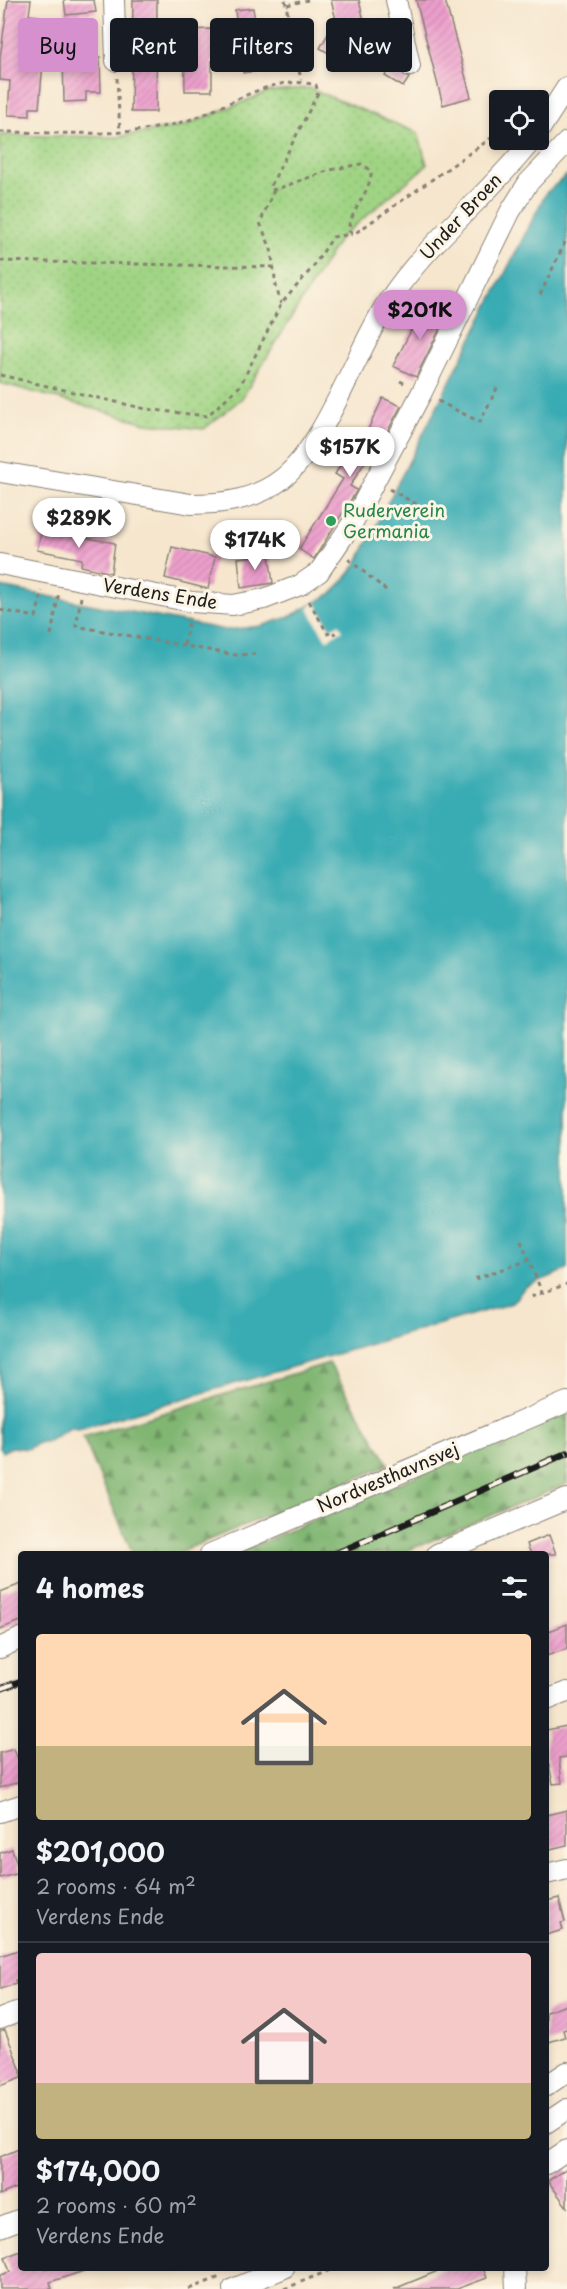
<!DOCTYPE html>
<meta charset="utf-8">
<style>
body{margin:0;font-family:"Playpen Sans",sans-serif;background:#20242c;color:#f1f3f6;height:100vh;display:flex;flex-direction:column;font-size:22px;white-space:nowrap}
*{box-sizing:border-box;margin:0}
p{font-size:20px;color:#9ea1a6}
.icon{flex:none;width:33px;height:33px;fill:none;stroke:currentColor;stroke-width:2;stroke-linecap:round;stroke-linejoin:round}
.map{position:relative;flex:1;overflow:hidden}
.drawer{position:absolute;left:18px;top:1551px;width:531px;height:720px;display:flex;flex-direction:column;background:#171b24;border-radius:6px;box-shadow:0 3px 9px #0003}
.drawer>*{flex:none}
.hud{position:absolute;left:18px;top:18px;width:531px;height:54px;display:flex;gap:12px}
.controls{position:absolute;left:489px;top:90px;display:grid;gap:12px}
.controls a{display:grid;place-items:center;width:60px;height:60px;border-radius:6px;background:#171b24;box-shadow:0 3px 9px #0003;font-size:30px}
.price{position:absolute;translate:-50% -51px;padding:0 14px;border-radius:21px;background:#fff;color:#222;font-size:20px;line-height:39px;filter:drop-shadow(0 2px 3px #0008)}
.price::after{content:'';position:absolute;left:50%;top:36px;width:18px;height:14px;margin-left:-9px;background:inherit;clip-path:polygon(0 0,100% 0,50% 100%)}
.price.on{background:#d690ce;color:#111}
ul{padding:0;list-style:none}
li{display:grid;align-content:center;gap:12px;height:318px;padding:0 18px}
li+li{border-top:2px solid #363941}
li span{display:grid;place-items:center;height:186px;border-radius:6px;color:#555}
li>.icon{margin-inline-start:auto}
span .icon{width:108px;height:108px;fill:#fffc;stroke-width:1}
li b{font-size:26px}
h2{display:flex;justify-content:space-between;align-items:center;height:72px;padding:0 18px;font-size:26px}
.chip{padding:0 21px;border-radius:6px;background:#171b24;box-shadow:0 3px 9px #0003;font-size:21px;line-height:54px}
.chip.on{background:#d690ce;color:#111}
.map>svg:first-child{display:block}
.grass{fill:url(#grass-dots);stroke:#5e7850;stroke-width:1.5}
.forest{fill:url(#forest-firs);stroke:#4e6947;stroke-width:1.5}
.water{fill:#39abb3;stroke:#2a6468;stroke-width:1.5}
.pier{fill:#f6e6ce}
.building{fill:url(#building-hatch)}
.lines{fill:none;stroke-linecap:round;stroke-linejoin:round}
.minor-casing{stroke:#898175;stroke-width:22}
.path{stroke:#898175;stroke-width:3;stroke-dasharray:4.5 4.5;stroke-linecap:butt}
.minor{stroke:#fff;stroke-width:20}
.rail-casing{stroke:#1c1c1c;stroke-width:7}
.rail{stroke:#fcf5e5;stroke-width:4.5;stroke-dasharray:14;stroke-linecap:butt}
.leisure-dot{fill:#2e9e5b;stroke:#fcf5e5;stroke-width:2}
.labels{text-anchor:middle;stroke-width:6;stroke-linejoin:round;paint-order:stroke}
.street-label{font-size:18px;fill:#1c1c1c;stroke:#fcf5e5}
.leisure-label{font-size:18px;fill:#27864d;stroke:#fcf5e5;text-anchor:start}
</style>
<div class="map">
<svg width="567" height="2289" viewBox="0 0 567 2289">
<defs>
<pattern id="grass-dots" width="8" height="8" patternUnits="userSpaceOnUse" patternTransform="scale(1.5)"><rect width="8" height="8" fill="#a0d484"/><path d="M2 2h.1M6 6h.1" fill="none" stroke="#89b571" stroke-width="1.8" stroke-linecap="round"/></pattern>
<pattern id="forest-firs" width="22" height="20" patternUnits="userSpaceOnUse" patternTransform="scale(1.5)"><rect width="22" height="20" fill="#80b672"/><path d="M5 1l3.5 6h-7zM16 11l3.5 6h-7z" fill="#68935d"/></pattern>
<pattern id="building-hatch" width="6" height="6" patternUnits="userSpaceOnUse" patternTransform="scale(1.5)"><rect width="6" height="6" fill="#ec9fcc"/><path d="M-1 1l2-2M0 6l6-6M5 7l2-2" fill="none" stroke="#ca88af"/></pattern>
</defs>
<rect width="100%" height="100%" fill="#fcf5e5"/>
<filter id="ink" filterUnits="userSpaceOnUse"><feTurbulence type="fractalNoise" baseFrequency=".0167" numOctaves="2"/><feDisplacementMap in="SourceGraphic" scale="12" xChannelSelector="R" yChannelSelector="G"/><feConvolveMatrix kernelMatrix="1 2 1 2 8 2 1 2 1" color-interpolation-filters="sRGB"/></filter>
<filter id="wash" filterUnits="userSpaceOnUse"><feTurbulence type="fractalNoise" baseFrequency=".008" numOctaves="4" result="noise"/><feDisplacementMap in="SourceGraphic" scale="24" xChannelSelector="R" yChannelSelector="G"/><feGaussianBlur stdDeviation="1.35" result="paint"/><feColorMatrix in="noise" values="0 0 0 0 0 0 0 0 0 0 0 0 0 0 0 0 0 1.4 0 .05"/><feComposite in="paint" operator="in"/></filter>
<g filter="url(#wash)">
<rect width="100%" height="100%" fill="#f6e6ce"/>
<polygon class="grass" points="309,88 418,133 427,165 340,238 242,398 204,429 146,423 0,383 0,135 117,137 184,126 270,91"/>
<g class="forest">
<polygon points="329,1363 389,1465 175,1554 133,1554 83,1437"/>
<polygon points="567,1411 567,1484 399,1554 234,1554"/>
</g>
<polygon class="water" points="567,175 567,1270 525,1287 512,1303 79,1429 70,1428 49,1441 38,1443 27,1449 12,1447 2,1452 0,1447 0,587 226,630 261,626 291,616 334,592 356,565 546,193"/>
<polygon class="pier" points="315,602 330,628 339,624 343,630 326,640 308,608"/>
<g id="blocks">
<g class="building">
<polygon points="8,0 31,0 29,15 39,16 36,37 26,36 22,62 43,63 39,108 30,108 30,116 8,115 10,81 0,80 0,58"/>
<polygon points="64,0 94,0 96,12 66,15"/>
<polygon points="133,0 157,0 156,112 131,112"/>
<polygon points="331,0 359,0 365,25 344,62 320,48 336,20"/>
<polygon points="416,0 445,0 471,97 443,105"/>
<polygon points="253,8 256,29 278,26 282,53 269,55 271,69 243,73 242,60 212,61 212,91 185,91 184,30 212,29 212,37 238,37 235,10"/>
<polygon points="389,40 393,42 395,54 389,64 378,58"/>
<polygon points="63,57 100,57 101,92 86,92 86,101 64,102"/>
<polygon points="391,65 409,78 403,87 385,76"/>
<polygon points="424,305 446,316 416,377 393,366"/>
<polygon points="383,398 401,406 377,451 373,449 350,486 357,490 314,559 299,549 343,479 335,474 350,450 356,454"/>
<polygon points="42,530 115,543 111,573 81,566 82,559 37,550"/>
<polygon points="172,547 215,557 208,589 165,578"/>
<polygon points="269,555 273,583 241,588 238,558"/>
<polygon points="549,1535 556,1554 531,1554 527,1544"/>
<polygon points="21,1584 21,1621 0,1629 0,1592"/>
<polygon points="567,1624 567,1649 546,1656 546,1632"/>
<polygon points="567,1726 567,1757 559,1758 562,1783 553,1784 546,1751 546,1730"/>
<polygon points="14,1749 21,1768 21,1781 0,1788 0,1753"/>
<polygon points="567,1810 567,1845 546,1850 546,1815"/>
<polygon points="12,1849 20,1873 0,1878 0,1853"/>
<polygon points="559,1898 565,1922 561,1923 563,1930 546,1935 546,1901"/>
<polygon points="21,1949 21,1978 15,1980 16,1984 0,1989 0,1956"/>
<polygon points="567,2005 567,2029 563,2030 565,2037 546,2043 546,2012"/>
<polygon points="5,2030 21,2071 21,2078 0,2086 0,2031"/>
<polygon points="21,2148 21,2186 0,2195 0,2157"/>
<polygon points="567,2168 567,2207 548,2181"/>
<polygon points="21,2251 21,2268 83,2268 84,2271 50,2282 52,2289 0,2289 0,2275 10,2272 5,2257"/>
<polygon points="445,2268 483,2268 487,2278 457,2289 394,2289"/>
</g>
</g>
</g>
<g filter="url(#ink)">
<use href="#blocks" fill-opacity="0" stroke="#898175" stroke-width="1.5"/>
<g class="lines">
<g class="minor-casing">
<g id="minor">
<polyline points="114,0 116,61"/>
<polyline points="396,0 410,66"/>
<polyline points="538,132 567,87"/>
<path d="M0,472L191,504C223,504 255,500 282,479C326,444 355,353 387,303C427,242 487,197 532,140"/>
<polyline points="0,564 192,602 233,605 264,599 300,585 319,572 353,522 422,392 510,212 528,183 567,142"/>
<polyline points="210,1554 567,1402"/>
<polyline points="437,1554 567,1499"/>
<polyline points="0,1648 21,1638"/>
<polyline points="546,1700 567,1692"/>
<polyline points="0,1812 21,1805"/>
<polyline points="546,1874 567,1869"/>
<polyline points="0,2019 21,2011"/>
<polyline points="546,2086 567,2072"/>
<polyline points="546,2123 567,2109"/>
<polyline points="546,2164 567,2150"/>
<polyline points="0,2227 21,2219"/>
<polyline points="515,2268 516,2289"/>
<polyline points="233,2289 284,2268"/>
</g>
</g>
<g class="path">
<polyline points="285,0 301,80"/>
<polyline points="287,5 308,0"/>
<polyline points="117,78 120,132"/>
<path d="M0,132C61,132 127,139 186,121C229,108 270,73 316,85L318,93L270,187L274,190L330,170L361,164L371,170C373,188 352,208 348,230L354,234L500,132"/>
<polyline points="274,190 260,223 271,249 276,286 281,304"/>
<polyline points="0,261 273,267"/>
<polyline points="540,295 567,238"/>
<polyline points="0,375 146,409 207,416 240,386 281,304 313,267 333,237 352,234"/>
<polyline points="400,381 408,385"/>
<polyline points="438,401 480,422 497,388"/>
<polyline points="389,489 434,514"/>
<polyline points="348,559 386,590"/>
<polyline points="81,597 76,626 235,655 255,654"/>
<polyline points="309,601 328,634 333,631 335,635"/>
<polyline points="0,610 36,617 42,591"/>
<polyline points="51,635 59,592"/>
<polyline points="184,645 189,618"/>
<polyline points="521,1240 542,1293"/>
<polyline points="475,1279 529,1260"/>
<polyline points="531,1297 567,1284"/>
<polyline points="189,2289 220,2277"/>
<polyline points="284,2289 335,2268"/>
</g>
<use href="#minor" class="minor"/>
<g class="rail-casing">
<g id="rail">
<polyline points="335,1554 567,1453"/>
<polyline points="0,1689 21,1681"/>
</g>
</g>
<use href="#rail" class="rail"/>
</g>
</g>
<circle class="leisure-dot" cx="331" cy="521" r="6"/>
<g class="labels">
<g class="street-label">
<text transform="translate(461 217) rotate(-47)" y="6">Under Broen</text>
<text transform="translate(160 594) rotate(9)" y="6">Verdens Ende</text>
<text transform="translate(388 1478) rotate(-23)" y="6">Nordvesthavnsvej</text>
</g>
<g class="leisure-label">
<text x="343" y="517">Ruderverein<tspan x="343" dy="21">Germania</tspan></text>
</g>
</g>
</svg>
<div class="controls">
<a><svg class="icon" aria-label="locate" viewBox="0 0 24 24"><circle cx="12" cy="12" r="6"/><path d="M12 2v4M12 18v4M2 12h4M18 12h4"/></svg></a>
</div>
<b class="price on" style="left:420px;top:341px">$201K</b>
<b class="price" style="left:350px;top:478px">$157K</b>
<b class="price" style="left:79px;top:549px">$289K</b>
<b class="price" style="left:255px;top:571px">$174K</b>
<div class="hud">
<a class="chip on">Buy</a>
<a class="chip">Rent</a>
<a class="chip">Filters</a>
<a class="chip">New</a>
</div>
<section class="drawer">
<h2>4 homes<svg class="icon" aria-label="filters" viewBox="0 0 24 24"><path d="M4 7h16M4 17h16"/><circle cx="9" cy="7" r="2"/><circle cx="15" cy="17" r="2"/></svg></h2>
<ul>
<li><span style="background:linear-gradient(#ffd9b3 60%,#c2b280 0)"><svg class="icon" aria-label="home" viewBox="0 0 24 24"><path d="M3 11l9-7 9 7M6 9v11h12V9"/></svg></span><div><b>$201,000</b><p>2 rooms · 64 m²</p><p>Verdens Ende</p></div></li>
<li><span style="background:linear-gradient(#f6c9c9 70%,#c2b280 0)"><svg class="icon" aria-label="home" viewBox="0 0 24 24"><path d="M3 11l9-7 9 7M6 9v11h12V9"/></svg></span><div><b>$174,000</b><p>2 rooms · 60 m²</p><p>Verdens Ende</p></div></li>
</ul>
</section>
</div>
